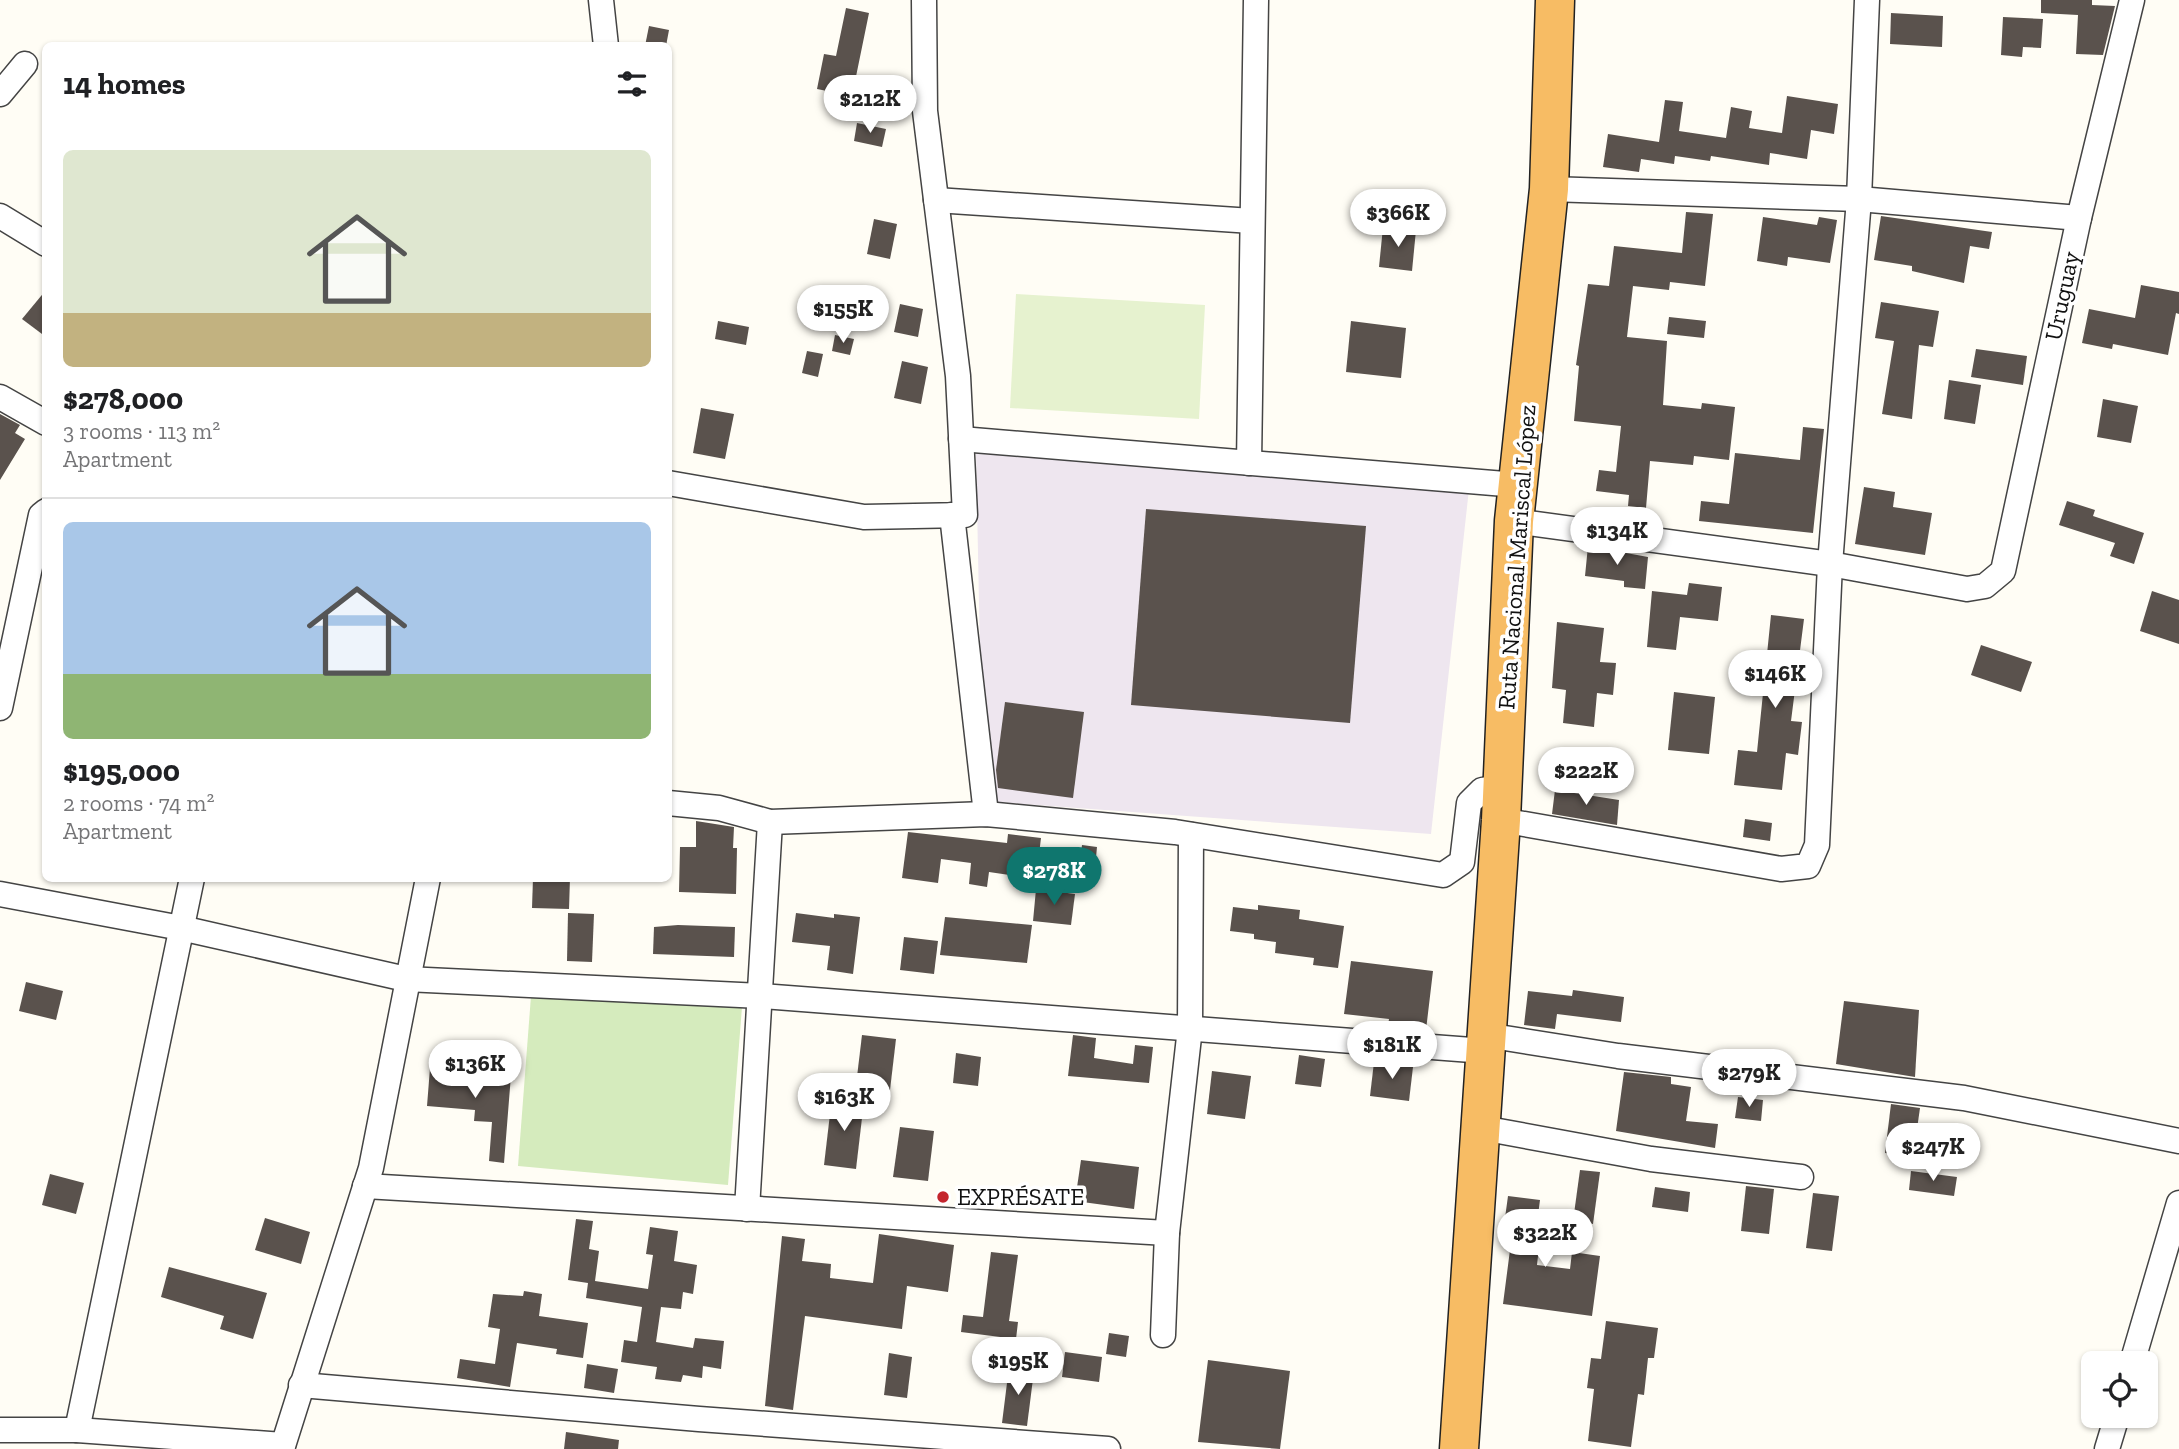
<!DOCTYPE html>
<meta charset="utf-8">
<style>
body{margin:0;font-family:"Zilla Slab",serif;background:#f6f6f6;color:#202124;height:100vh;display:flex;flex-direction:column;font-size:26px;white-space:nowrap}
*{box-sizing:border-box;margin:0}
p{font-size:23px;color:#757577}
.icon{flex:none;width:38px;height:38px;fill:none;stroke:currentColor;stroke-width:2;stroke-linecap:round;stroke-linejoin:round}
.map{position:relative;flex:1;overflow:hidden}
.sheet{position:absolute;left:42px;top:42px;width:630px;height:840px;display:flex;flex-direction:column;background:#fff;border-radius:10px;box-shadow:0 2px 5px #0004}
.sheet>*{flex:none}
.buttons{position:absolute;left:2081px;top:1351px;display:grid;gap:14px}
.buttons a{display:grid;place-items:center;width:77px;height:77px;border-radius:10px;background:#fff;box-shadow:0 2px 5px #0004;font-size:35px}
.price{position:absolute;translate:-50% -60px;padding:0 16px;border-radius:24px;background:#fff;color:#222;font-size:23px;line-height:46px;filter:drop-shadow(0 2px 4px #0008)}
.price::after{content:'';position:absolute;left:50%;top:42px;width:21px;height:16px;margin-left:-10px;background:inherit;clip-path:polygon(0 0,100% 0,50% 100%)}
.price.selected{background:#0f766e;color:#fff}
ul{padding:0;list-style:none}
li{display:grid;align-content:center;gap:14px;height:371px;padding:0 21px}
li+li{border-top:2px solid #e0e0e0}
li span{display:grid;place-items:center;height:217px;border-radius:10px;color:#555}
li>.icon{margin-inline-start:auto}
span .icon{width:126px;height:126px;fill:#fffc;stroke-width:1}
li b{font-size:30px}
h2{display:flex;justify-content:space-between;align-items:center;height:84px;padding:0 21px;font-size:30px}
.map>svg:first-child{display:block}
.industrial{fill:#eee6ef}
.green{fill:#d5ebbd}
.pitch{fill:#e6f2cf}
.building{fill:#5a524d}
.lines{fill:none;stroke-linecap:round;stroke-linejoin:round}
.minor-casing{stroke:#444;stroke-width:27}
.trunk-casing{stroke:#222;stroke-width:41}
.minor{stroke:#fff;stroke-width:24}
.trunk{stroke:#f7bc64;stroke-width:38}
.poi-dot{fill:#c4262e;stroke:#fff;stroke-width:2.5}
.labels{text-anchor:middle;stroke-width:7;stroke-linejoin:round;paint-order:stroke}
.street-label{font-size:24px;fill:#111;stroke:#fff}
.poi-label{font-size:24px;fill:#111;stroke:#fff;text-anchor:start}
</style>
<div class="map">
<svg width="2179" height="1449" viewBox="0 0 2179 1449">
<rect width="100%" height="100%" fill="#fffdf5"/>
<polygon class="industrial" points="976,454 1249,463 1469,489 1431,834 983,801"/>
<polygon class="green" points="531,996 742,1007 728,1185 518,1166"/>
<polygon class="pitch" points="1016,294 1205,305 1199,419 1010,408"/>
<g class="building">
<polygon points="2041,0 2092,0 2092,5 2115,6 2103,55 2076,54 2078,15 2041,13"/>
<polygon points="846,8 869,13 852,96 817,89 824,54 836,56"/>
<polygon points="1891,13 1943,16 1942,47 1890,44"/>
<polygon points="2003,17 2043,19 2041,48 2023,47 2022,57 2001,55"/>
<polygon points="649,26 669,30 666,46 645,46"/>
<polygon points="1787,96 1838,104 1834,134 1811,130 1807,159 1770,153 1769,165 1711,156 1710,161 1675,156 1674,164 1641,159 1639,172 1603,167 1608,134 1659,142 1665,100 1683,102 1679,131 1726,138 1731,107 1752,111 1749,128 1782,133"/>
<polygon points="857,123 886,129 882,147 854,141"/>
<polygon points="1686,212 1713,214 1705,286 1670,282 1669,290 1633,286 1627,337 1667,341 1663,405 1701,409 1702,403 1735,407 1729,460 1694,456 1693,465 1650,461 1646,508 1628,506 1629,495 1596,491 1599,470 1616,472 1621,426 1574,421 1579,366 1576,365 1588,284 1609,286 1614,246 1682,253"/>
<polygon points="1881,216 1992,232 1989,249 1970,246 1964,283 1912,271 1912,266 1874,260"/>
<polygon points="1763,217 1817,225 1819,217 1837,220 1830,263 1788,257 1787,266 1757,261"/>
<polygon points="874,219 897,224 890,259 867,254"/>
<polygon points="1383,227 1416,230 1412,271 1379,267"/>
<polygon points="2141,285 2179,292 2179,314 2176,313 2168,355 2113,344 2112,349 2082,343 2089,309 2135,318"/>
<polygon points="46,290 46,337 22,319"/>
<polygon points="1881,302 1939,311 1933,347 1919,345 1912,419 1882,414 1894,341 1875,338"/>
<polygon points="900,304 923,309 918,337 894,332"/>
<polygon points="1669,317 1706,321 1704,338 1667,334"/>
<polygon points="718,321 749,327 746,345 715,339"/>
<polygon points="1351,321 1406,328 1401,378 1346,372"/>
<polygon points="835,335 854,339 850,355 832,351"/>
<polygon points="1976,349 2027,356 2023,385 1971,377"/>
<polygon points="807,351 823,354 818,377 802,373"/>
<polygon points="902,361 928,367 921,404 894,398"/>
<polygon points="1949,380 1981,385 1975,424 1944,419"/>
<polygon points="2103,399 2138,406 2131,443 2097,437"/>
<polygon points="701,408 734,414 725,459 693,453"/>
<polygon points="0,414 20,425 15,433 25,439 0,480"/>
<polygon points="1803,427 1824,429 1813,533 1699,521 1701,501 1729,504 1735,453 1800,460"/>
<polygon points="1864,487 1895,492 1893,507 1932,513 1925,555 1855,544"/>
<polygon points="2067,501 2095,510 2093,516 2144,533 2134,564 2110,556 2115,543 2059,525"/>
<polygon points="1146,509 1366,526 1350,723 1131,705"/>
<polygon points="1588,546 1648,557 1645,589 1624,587 1624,581 1585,576"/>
<polygon points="1689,583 1722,587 1718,621 1680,617 1676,650 1647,647 1652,591 1687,595"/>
<polygon points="2152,591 2179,600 2179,644 2140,631"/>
<polygon points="1771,615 1804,619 1791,721 1802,722 1798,755 1786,753 1782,790 1734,785 1738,750 1757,752"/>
<polygon points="1557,622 1604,628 1600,662 1616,663 1613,695 1597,693 1594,727 1563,723 1566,690 1552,688"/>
<polygon points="1981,645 2032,662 2021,692 1971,675"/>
<polygon points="1674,692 1715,697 1709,754 1668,750"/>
<polygon points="1005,702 1084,712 1073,798 998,788 996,770"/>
<polygon points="1555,790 1619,800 1617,825 1552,814"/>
<polygon points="1745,819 1772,823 1770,841 1743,837"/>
<polygon points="696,821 734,827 733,848 737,848 736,894 679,892 680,847 696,847"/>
<polygon points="908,832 1007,843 1008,834 1041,838 1036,879 989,872 987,887 969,884 971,863 941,859 938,883 902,878"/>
<polygon points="1082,845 1097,847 1094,878 1078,876"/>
<polygon points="533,878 570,878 569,909 532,908"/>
<polygon points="1036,889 1075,894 1071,925 1033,921"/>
<polygon points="1258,905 1300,910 1299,919 1344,926 1338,968 1313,965 1314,958 1275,953 1276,942 1254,939 1254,934 1230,931 1233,907 1258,910"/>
<polygon points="568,913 594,914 592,962 567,961"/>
<polygon points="796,913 834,918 834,914 860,917 853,974 827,970 830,946 792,942"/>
<polygon points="945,917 1032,925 1027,963 940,955"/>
<polygon points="678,925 735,927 734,957 653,954 654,927"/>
<polygon points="904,937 938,941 934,974 900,970"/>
<polygon points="1351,961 1433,971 1426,1030 1388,1025 1389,1019 1344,1014"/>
<polygon points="26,982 63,991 56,1020 19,1011"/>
<polygon points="1573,990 1624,997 1621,1022 1557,1014 1555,1029 1524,1025 1528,991 1572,996"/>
<polygon points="1844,1001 1919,1010 1915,1077 1836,1064"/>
<polygon points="862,1035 896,1039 890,1090 856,1085"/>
<polygon points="1073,1035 1096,1038 1094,1058 1133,1064 1135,1045 1153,1047 1149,1083 1068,1076"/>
<polygon points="956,1053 981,1057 978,1086 953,1083"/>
<polygon points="1299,1055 1325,1059 1321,1087 1295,1084"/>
<polygon points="1374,1062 1413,1067 1409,1101 1370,1096"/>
<polygon points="430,1068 511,1075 504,1163 489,1161 492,1122 474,1121 475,1110 427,1106"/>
<polygon points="1212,1071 1251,1076 1245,1119 1207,1114"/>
<polygon points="1624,1072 1671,1077 1671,1084 1691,1087 1686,1121 1718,1124 1715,1148 1616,1131"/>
<polygon points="832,1097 864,1101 856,1169 824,1165"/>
<polygon points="1738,1097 1763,1100 1761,1121 1735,1118"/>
<polygon points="1891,1104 1920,1108 1913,1157 1885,1153"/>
<polygon points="900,1127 934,1131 928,1181 893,1177"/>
<polygon points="1081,1160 1139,1167 1134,1209 1075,1201"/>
<polygon points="1580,1170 1600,1172 1593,1224 1573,1221"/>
<polygon points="1911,1171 1957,1177 1954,1196 1909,1190"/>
<polygon points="50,1174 84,1183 76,1214 42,1205"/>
<polygon points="1746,1186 1774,1189 1769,1234 1741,1231"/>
<polygon points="1655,1187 1690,1192 1688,1212 1652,1207"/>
<polygon points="1813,1193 1839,1196 1832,1251 1806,1248"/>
<polygon points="1508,1196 1540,1200 1534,1246 1539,1247 1537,1265 1570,1269 1572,1252 1600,1256 1592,1316 1503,1304 1514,1219 1505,1218"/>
<polygon points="265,1218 310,1232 301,1264 255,1250"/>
<polygon points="576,1219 593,1221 589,1249 599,1251 595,1281 648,1289 653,1255 646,1254 650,1227 678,1231 674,1261 697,1265 693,1294 683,1292 681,1309 661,1307 656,1342 693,1348 695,1338 724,1341 721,1369 703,1366 702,1378 683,1375 681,1382 655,1379 657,1367 621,1362 624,1340 637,1342 642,1307 586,1298 588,1283 568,1280"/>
<polygon points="879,1234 954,1245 948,1292 907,1286 902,1329 805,1316 793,1410 765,1406 782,1236 805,1239 802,1261 831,1264 830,1278 873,1283"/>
<polygon points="991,1252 1018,1255 1009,1321 1018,1322 1016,1339 961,1332 963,1315 983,1317"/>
<polygon points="169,1267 267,1293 253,1339 220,1329 224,1316 161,1297"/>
<polygon points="524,1291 542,1294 539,1316 588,1323 583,1358 556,1354 557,1349 517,1343 510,1387 457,1378 460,1359 495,1364 500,1329 488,1327 493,1294 523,1296"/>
<polygon points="1606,1321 1658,1328 1654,1358 1648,1358 1644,1395 1638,1394 1631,1447 1588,1441 1594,1389 1587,1388 1591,1358 1601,1359"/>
<polygon points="1109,1333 1129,1336 1126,1357 1106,1354"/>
<polygon points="1065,1352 1102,1357 1099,1382 1062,1377"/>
<polygon points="889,1353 912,1357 907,1398 884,1395"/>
<polygon points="1208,1360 1290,1371 1280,1449 1198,1442"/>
<polygon points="587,1364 618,1369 614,1393 584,1388"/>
<polygon points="1009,1367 1034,1371 1027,1426 1002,1423"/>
<polygon points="566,1432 619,1440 618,1449 564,1449"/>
</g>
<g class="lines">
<g class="minor-casing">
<g id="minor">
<polyline points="601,0 606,46"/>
<polyline points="0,94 25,64"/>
<polyline points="1549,189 1859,199 2079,218"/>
<polyline points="936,200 1252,221"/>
<polyline points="0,216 46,244"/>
<polyline points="0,397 46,423"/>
<polyline points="961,439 1517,485"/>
<polyline points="1249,463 1256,0"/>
<polyline points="668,483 864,517 965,515 958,376 925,111 924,0"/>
<polyline points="952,515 986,814"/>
<polyline points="1514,521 1830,564 1967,589 1985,586 2003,571 2079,218 2132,0"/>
<polyline points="0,708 41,515 46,511"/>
<polyline points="668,803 719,808 770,822 986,814 1175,832 1443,875 1462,862 1469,803 1482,790 1503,787"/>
<polyline points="1501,820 1781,869 1808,866 1817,845 1830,564 1859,199 1867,0"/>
<polyline points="0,894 181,928 406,979 761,996 1485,1051"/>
<polyline points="1486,1035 1618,1056 1964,1098 2179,1141"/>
<polyline points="1482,1128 1651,1159 1801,1177"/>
<polyline points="365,1186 1167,1233"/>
<polyline points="747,1209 770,822"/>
<polyline points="1163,1335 1167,1233 1190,1028 1191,835"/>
<polyline points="2132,1363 2179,1203"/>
<polyline points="301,1385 699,1419 1108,1449"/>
<polyline points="0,1430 77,1430 283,1445"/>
<polyline points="77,1430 192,878"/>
<polyline points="282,1449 371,1168 428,878"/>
<polyline points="2107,1449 2117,1416"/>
</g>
</g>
<g class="trunk-casing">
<polyline id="trunk" points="1459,1449 1501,820 1514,521 1549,189 1555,0"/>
</g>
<use href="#minor" class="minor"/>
<use href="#trunk" class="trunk"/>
</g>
<circle class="poi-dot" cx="943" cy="1197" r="7"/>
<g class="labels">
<g class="street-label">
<text transform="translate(2062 296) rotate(-78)" y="8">Uruguay</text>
<text transform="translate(1517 557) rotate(-86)" y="8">Ruta Nacional Mariscal López</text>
</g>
<g class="poi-label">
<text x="957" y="1205">EXPRÉSATE</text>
</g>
</g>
</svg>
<div class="buttons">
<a><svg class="icon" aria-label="locate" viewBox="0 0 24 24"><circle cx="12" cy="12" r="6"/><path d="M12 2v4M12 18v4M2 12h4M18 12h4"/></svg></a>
</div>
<b class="price" style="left:870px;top:135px">$212K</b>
<b class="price" style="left:1398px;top:249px">$366K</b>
<b class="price" style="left:843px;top:345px">$155K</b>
<b class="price" style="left:1617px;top:567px">$134K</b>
<b class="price" style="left:1775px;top:710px">$146K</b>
<b class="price" style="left:1586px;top:807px">$222K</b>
<b class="price selected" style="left:1054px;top:907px">$278K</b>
<b class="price" style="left:1392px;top:1081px">$181K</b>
<b class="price" style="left:475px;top:1100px">$136K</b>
<b class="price" style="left:1749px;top:1109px">$279K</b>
<b class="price" style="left:844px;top:1133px">$163K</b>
<b class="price" style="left:1933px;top:1183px">$247K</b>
<b class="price" style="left:1545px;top:1269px">$322K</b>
<b class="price" style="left:1018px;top:1397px">$195K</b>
<section class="sheet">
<h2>14 homes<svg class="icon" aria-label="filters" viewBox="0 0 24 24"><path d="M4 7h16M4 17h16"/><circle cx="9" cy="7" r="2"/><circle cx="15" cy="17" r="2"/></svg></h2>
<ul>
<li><span style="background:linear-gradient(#dfe7d0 75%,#c2b280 0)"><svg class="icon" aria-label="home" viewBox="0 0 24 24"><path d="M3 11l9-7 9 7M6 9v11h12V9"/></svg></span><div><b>$278,000</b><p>3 rooms · 113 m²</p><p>Apartment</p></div></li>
<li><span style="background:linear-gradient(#a9c7e8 70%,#8fb573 0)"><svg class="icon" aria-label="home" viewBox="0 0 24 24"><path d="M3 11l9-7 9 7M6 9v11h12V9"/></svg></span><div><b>$195,000</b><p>2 rooms · 74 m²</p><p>Apartment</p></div></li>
</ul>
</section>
</div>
